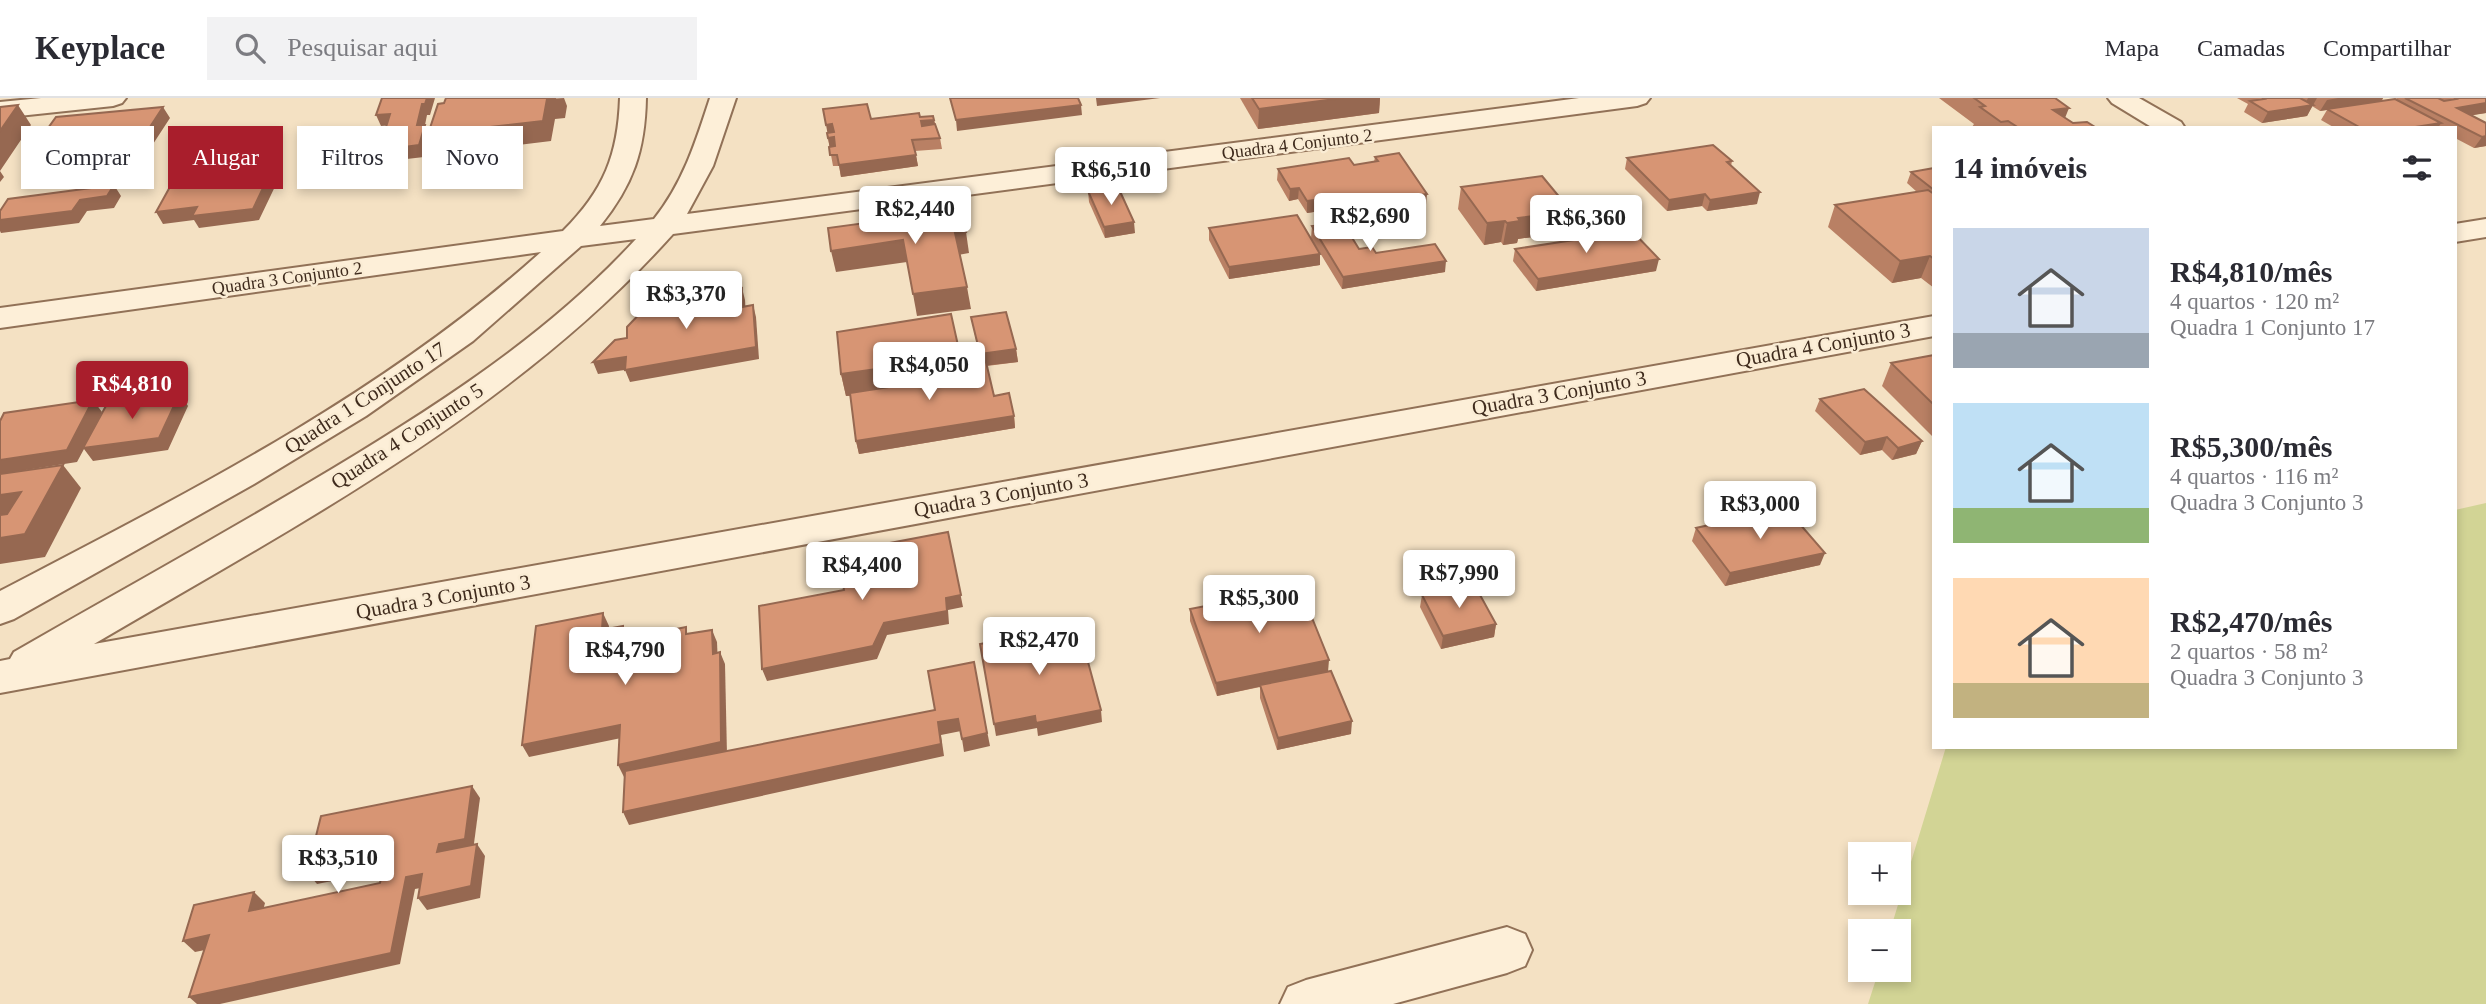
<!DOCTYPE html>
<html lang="pt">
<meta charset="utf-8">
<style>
body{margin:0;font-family:Georgia,serif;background:#f2f2f3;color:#2b2b33;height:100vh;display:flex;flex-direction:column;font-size:26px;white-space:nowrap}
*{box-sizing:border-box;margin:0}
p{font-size:23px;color:#7c7c81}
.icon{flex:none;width:38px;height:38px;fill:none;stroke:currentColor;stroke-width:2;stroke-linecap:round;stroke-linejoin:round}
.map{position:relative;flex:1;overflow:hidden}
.side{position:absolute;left:1932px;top:28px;width:525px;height:623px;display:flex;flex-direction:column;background:#fff;border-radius:0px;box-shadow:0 4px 10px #0003}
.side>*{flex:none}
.hud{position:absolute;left:21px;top:28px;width:665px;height:63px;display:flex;gap:14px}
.buttons{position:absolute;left:1848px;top:744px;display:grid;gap:14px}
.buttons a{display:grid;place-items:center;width:63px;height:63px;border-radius:0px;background:#fff;box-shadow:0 4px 10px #0003;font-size:35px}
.price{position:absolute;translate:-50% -60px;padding:0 16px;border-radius:7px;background:#fff;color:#222;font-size:23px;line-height:46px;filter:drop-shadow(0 2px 4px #0008)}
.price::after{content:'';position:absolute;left:50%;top:42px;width:21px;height:16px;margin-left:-10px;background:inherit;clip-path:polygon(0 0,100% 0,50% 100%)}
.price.current{background:#a91e2c;color:#fff}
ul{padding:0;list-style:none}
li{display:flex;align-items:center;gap:21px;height:175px;padding:0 21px}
li span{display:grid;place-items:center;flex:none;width:196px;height:140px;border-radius:0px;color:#555}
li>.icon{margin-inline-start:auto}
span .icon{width:84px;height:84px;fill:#fffc;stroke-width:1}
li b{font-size:30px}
h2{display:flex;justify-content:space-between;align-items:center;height:84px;padding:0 21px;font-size:30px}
.tag{padding:0 24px;border-radius:0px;background:#fff;box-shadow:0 4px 10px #0003;font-size:24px;line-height:63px}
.tag.current{background:#a91e2c;color:#fff}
header{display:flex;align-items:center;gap:42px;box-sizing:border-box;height:98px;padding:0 35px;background:#fff;border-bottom:2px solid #e1e1e2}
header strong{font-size:33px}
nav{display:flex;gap:38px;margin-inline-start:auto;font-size:24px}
.search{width:490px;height:63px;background:#f2f2f3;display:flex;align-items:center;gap:18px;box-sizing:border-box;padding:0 24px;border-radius:0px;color:#7c7c81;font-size:26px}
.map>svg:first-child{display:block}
.green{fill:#d2d495}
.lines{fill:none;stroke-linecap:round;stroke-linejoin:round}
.street-casing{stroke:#917157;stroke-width:4}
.street{fill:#fdefd8;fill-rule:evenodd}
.wall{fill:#b98064}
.shaded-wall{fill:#966851}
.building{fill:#d79574;stroke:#966851;stroke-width:2}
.labels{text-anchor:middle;stroke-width:5;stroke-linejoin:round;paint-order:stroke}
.far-street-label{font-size:18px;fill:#3f2b1d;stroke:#faecd4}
.street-label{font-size:21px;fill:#3f2b1d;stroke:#faecd4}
</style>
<header>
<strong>Keyplace</strong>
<div class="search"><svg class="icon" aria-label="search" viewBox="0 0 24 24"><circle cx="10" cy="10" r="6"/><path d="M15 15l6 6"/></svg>Pesquisar aqui</div>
<nav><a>Mapa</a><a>Camadas</a><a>Compartilhar</a></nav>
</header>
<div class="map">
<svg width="2486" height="906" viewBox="0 0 2486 906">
<rect width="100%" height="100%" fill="#f4e1c3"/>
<polygon class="green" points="2486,405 2486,906 1868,906 1879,872 1899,872 1899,833 1890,833 1946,649 2455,649 2455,412"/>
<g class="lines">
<g class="street-casing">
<g id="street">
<polygon points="41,0 126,0 122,5 113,8 0,20 0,4"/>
<path d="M620,0H646C645,53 633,87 600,128L654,121C683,85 696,43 710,0H736L713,68L687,116L1579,0H1650L1646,5L1637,8L673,136C514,313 297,427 94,546L1934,218V238L0,595V563L10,561L14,554C120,493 227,434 332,371C441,305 550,235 636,141L581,148L473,243L366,318L254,386L14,521L0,526V493C188,395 382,297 541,154L0,230V210L563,133C604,92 618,57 620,0Z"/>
<polygon points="2108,0 2139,0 2181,24 2185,30 2153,30 2112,5"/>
<polygon points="2486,121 2486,139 2455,144 2455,126"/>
<polygon points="1507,829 1525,836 1532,852 1525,868 1507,875 1393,906 1280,906 1288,889 1306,882"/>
</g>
</g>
<use href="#street" class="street"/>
</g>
<g class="wall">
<polygon points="1240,0 1380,0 1379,15 1258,31"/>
<polygon points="1939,0 2055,0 2065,20 2073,25 2095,29 2095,30 1972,29 1974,26"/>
<polygon points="2237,0 2383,0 2382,3 2396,1 2397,0 2486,0 2486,15 2471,17 2486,48 2474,50 2455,40 2455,30 2335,30 2321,22 2327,12 2320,13 2312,8 2307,18 2262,25 2244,14 2248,6"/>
<polygon points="920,19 934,22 940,40 942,51 915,53 918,68 841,79 839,68 833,68 827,35 871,21"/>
<polygon points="1375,59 1426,107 1385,113 1381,107 1356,111 1354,108 1307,115 1298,101 1289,103 1277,82 1278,71 1354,67 1374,64"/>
<polygon points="1627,60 1732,63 1731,68 1757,106 1707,113 1702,108 1667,113 1625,71"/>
<polygon points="1934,70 1934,190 1921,180 1892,185 1828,129 1835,107 1917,94 1907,85 1911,74"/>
<polygon points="1461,89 1571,113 1567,134 1518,141 1517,145 1503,147 1501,144 1484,147 1458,111"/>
<polygon points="1088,93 1135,135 1105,140 1089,104"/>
<polygon points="1312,128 1359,151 1445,174 1342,191 1311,140"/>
<polygon points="1209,130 1320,156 1320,167 1229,181 1209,142"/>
<polygon points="1515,151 1656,173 1536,193 1513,163"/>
<polygon points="971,219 1016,251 1018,264 987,268 994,298 1014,318 1015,330 859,356 856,343 851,298 846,298 841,276 959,252 962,268 981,265"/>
<polygon points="1934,257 1934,340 1882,288 1891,265"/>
<polygon points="1820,301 1922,343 1916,356 1892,362 1882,352 1860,357 1815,313"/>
<polygon points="1696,430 1820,467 1725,488 1692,443"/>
<polygon points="1422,497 1496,526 1494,539 1441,551 1420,509"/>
<polygon points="1190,511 1328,574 1351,636 1277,652 1260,600 1260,589 1217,598 1190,523"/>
</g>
<g class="shaded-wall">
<polygon points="427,0 435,0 430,17 427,17 425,27 429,36 547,1 564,0 567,8 565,20 555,21 551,43 438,57 429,39 424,59 372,65 370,60 326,65 321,54 417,27 422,6"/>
<polygon points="1096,0 1160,0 1097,8"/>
<polygon points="1343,0 1380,0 1379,15 1258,31 1259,11"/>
<polygon points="2308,0 2317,0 2307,18 2262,25 2268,14 2304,8"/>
<polygon points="2338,0 2383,0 2381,3 2320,13 2327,2"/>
<polygon points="2486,5 2486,15 2450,21 2457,10"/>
<polygon points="18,7 31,27 0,73 4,79 0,84 0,33"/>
<polygon points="1081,7 1082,17 957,33 956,22"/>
<polygon points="163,9 170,20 140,66 98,71 92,63 35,69 28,58"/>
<polygon points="2069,10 2061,30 2053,12"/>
<polygon points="390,16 395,27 381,28 376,17"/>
<polygon points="934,22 936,33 923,34 921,23"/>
<polygon points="2441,25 2438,30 2409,30"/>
<polygon points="832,26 835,37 828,38 826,27"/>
<polygon points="2486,38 2486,48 2474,50 2482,39"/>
<polygon points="834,39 836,50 830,51 828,40"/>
<polygon points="916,57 918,68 841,79 839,67"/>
<polygon points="275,65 281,76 259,122 199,130 194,122 163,126 156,114"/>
<polygon points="114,87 121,98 114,110 87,113 79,125 1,135 0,133 0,122 80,102"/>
<polygon points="1299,90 1298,101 1289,103 1290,91"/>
<polygon points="1760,94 1757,106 1707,113 1710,102"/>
<polygon points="1355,96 1354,108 1307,115 1307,103"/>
<polygon points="1382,96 1381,107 1356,111 1356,99"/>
<polygon points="1427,96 1426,107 1385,113 1386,102"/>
<polygon points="1705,96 1702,108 1667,113 1669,102"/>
<polygon points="1571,113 1567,134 1518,141 1517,145 1503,147 1507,125 1518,120"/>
<polygon points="1505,123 1501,144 1484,147 1487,125"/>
<polygon points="1134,124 1135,135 1105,140 1104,129"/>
<polygon points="966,134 969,155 958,157 955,135"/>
<polygon points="903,142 907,164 836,174 831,153"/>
<polygon points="1320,156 1320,167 1229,181 1229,169"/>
<polygon points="1930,158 1921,180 1892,185 1900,163"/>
<polygon points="1659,161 1656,173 1536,193 1538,181"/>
<polygon points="1446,163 1445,174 1342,191 1343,179"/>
<polygon points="967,189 971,211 917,218 913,196"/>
<polygon points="742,190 745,202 746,221 742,209"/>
<polygon points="753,207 756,219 759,261 630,284 625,272"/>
<polygon points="1016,251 1018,264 982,268 980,256"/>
<polygon points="959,252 963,274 896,292 846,298 841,276 890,263"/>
<polygon points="626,259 631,271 598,276 593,264"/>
<polygon points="180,295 188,308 168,352 93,363 84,351 77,364 0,376 0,362 93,302 102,314 84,350"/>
<polygon points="1014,318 1015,330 859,356 856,343"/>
<polygon points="1887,339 1882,352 1860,357 1865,344"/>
<polygon points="1922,343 1916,356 1892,362 1898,350"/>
<polygon points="63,367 81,390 45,459 0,466 0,397"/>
<polygon points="948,434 963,509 948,512 949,526 887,537 877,561 767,583 762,571 884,525 946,500"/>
<polygon points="1825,455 1820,467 1725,488 1730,475"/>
<polygon points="603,515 609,528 608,544 602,532"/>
<polygon points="1496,526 1494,539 1441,551 1443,538"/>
<polygon points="623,528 629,540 623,542"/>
<polygon points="712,532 717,544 718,568 713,556"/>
<polygon points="720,554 725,566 727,657 624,679 618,667"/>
<polygon points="1329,562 1328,574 1217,598 1216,585"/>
<polygon points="976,577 990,648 964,654 962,641"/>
<polygon points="1101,612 1102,624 1038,638 1037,630 996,638 994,626 1035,618"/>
<polygon points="958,621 961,633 941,637 944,658 629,727 623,714 938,624"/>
<polygon points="1352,623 1351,636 1277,652 1278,640"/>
<polygon points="620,627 626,639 529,659 522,647"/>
<polygon points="472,688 480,700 473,753 437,754 439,746"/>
<polygon points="477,746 485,758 480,800 427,812 418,800"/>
<polygon points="393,757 403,769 317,786 307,774"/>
<polygon points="422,776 431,788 415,791 400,866 220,906 197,906 189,899 406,779"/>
<polygon points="254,794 265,805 260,824 249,813"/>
<polygon points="209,837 220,849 195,854 183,843"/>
</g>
<g class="building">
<polygon points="382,0 427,0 425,6 422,6 417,27 425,27 419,47 367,54 368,48 321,54 328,36 386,29 390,16 376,17"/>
<polygon points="446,0 556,0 547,1 543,23 428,36 438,6 444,5"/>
<polygon points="950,0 1078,0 1081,7 956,22"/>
<polygon points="1252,0 1343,0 1259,11"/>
<polygon points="1974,0 2055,0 2069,10 2053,12 2073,25 2087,24 2095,29 2019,30 2008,23 2001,24 1980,9 1985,8"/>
<polygon points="2262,0 2300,0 2313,7 2268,14 2250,3 2264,1"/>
<polygon points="2405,0 2438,0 2444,3 2456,1 2454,0 2486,0 2486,5 2457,10 2486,25 2486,38 2482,39"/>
<polygon points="2395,1 2441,25 2409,30 2361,30 2327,11"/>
<polygon points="867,6 871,21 919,15 920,19 933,18 934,22 921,23 922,28 935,26 940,40 912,42 916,57 839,67 837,57 830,57 829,49 835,48 834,39 828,40 827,35 834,34 832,26 826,27 823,11"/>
<polygon points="18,7 0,33 0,9"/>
<polygon points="163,9 133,55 90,60 97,50 28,58 56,19"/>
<polygon points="1713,47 1732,63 1727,64 1760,94 1710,102 1705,96 1669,102 1627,60"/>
<polygon points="1399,55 1427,96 1386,102 1382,96 1356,99 1355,96 1307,103 1299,90 1290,91 1278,71 1349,60 1354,67 1378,63 1375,59"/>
<polygon points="275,65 253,111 192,118 197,109 156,114 176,78"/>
<polygon points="1934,70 1934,92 1911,74"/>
<polygon points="1542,78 1571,113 1518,120 1520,123 1507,125 1505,123 1487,125 1461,89"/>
<polygon points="114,87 107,98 80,102 72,113 0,122 0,113 8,101"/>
<polygon points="1118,89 1134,124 1104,129 1088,93"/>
<polygon points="1928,92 1934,96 1934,161 1930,158 1900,163 1835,107"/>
<polygon points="948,110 949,113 960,112 966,134 955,135 967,189 913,196 903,142 831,153 828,130 910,119 910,115"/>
<polygon points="1297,117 1320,156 1229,169 1209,130"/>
<polygon points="1343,125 1359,151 1372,149 1376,155 1435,146 1446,163 1343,179 1312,128"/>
<polygon points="1632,133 1659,161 1538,181 1515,151"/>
<polygon points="742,190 742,209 753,207 756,249 625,272 626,259 593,264 615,242 627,240 627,229 647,208 704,199 704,195"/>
<polygon points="1006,214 1016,251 980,256 971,219"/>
<polygon points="951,216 959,252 890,263 891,269 841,276 837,234"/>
<polygon points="1934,257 1934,307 1891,265"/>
<polygon points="986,264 994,298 1009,295 1014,318 856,343 850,295 896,288 894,278"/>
<polygon points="1864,291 1922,343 1898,350 1887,339 1865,344 1820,301"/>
<polygon points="180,295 159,340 83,350 107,306"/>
<polygon points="93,302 67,352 0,362 0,323 4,315"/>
<polygon points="63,367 25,436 0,440 0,417 7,416 21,394 0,397 0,376"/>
<polygon points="1786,410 1825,455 1730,475 1696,430"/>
<polygon points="948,434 961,497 946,500 947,513 884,525 873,548 762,571 759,508 844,492 841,473 866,468 863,450"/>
<polygon points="1474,486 1496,526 1443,538 1422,497"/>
<polygon points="1300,490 1329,562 1216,585 1190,511"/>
<polygon points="603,515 602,532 623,528 623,542 686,529 686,536 712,532 713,556 720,554 721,644 618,667 620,627 522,647 536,528"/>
<polygon points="1078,527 1101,612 1036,625 1035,618 994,626 980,546"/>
<polygon points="974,564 987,635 962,641 958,621 938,624 941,646 623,714 625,673 935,612 928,573"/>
<polygon points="1331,573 1352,623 1278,640 1260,587"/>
<polygon points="472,688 465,741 439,746 437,754 477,746 471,788 418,800 422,776 406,779 391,855 189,899 209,837 183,843 194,807 254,794 249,813 380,785 384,766 392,764 393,757 307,774 321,718"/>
</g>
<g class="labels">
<g class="far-street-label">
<text transform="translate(1297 46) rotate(-7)" y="6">Quadra 4 Conjunto 2</text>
<text transform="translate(287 180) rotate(-8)" y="6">Quadra 3 Conjunto 2</text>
</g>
<g class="street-label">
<text transform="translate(1823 247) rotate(-10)" y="7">Quadra 4 Conjunto 3</text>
<text transform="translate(1559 295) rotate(-10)" y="7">Quadra 3 Conjunto 3</text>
<text transform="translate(365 300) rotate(-33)" y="7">Quadra 1 Conjunto 17</text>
<text transform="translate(407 338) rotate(-33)" y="7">Quadra 4 Conjunto 5</text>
<text transform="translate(1001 397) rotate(-10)" y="7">Quadra 3 Conjunto 3</text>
<text transform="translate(443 499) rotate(-10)" y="7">Quadra 3 Conjunto 3</text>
</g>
</g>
</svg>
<div class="buttons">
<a>+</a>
<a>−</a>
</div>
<b class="price" style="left:1111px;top:109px">R$6,510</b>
<b class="price" style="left:915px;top:148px">R$2,440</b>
<b class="price" style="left:1370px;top:155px">R$2,690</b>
<b class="price" style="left:1586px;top:157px">R$6,360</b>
<b class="price" style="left:686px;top:233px">R$3,370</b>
<b class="price" style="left:929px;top:304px">R$4,050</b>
<b class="price current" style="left:132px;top:323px">R$4,810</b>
<b class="price" style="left:1760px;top:443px">R$3,000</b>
<b class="price" style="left:862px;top:504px">R$4,400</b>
<b class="price" style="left:1459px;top:512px">R$7,990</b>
<b class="price" style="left:1259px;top:537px">R$5,300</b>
<b class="price" style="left:1039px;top:579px">R$2,470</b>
<b class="price" style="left:625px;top:589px">R$4,790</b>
<b class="price" style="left:338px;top:797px">R$3,510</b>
<div class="hud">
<a class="tag">Comprar</a>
<a class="tag current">Alugar</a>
<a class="tag">Filtros</a>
<a class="tag">Novo</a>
</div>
<section class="side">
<h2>14 imóveis<svg class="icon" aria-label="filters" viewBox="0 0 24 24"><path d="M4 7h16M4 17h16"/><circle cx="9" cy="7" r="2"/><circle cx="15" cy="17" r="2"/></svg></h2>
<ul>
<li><span style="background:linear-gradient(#c9d6e8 75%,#9aa5b1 0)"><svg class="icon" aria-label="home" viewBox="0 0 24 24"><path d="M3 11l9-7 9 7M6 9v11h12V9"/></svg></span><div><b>R$4,810/mês</b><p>4 quartos · 120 m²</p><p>Quadra 1 Conjunto 17</p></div></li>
<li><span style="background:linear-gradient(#bfe0f5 75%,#8fb573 0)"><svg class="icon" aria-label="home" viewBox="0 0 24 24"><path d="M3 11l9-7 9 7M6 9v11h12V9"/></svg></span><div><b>R$5,300/mês</b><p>4 quartos · 116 m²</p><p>Quadra 3 Conjunto 3</p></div></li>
<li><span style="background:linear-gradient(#ffd9b3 75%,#c2b280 0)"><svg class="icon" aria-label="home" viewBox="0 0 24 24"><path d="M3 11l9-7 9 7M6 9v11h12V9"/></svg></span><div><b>R$2,470/mês</b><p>2 quartos · 58 m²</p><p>Quadra 3 Conjunto 3</p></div></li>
</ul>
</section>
</div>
